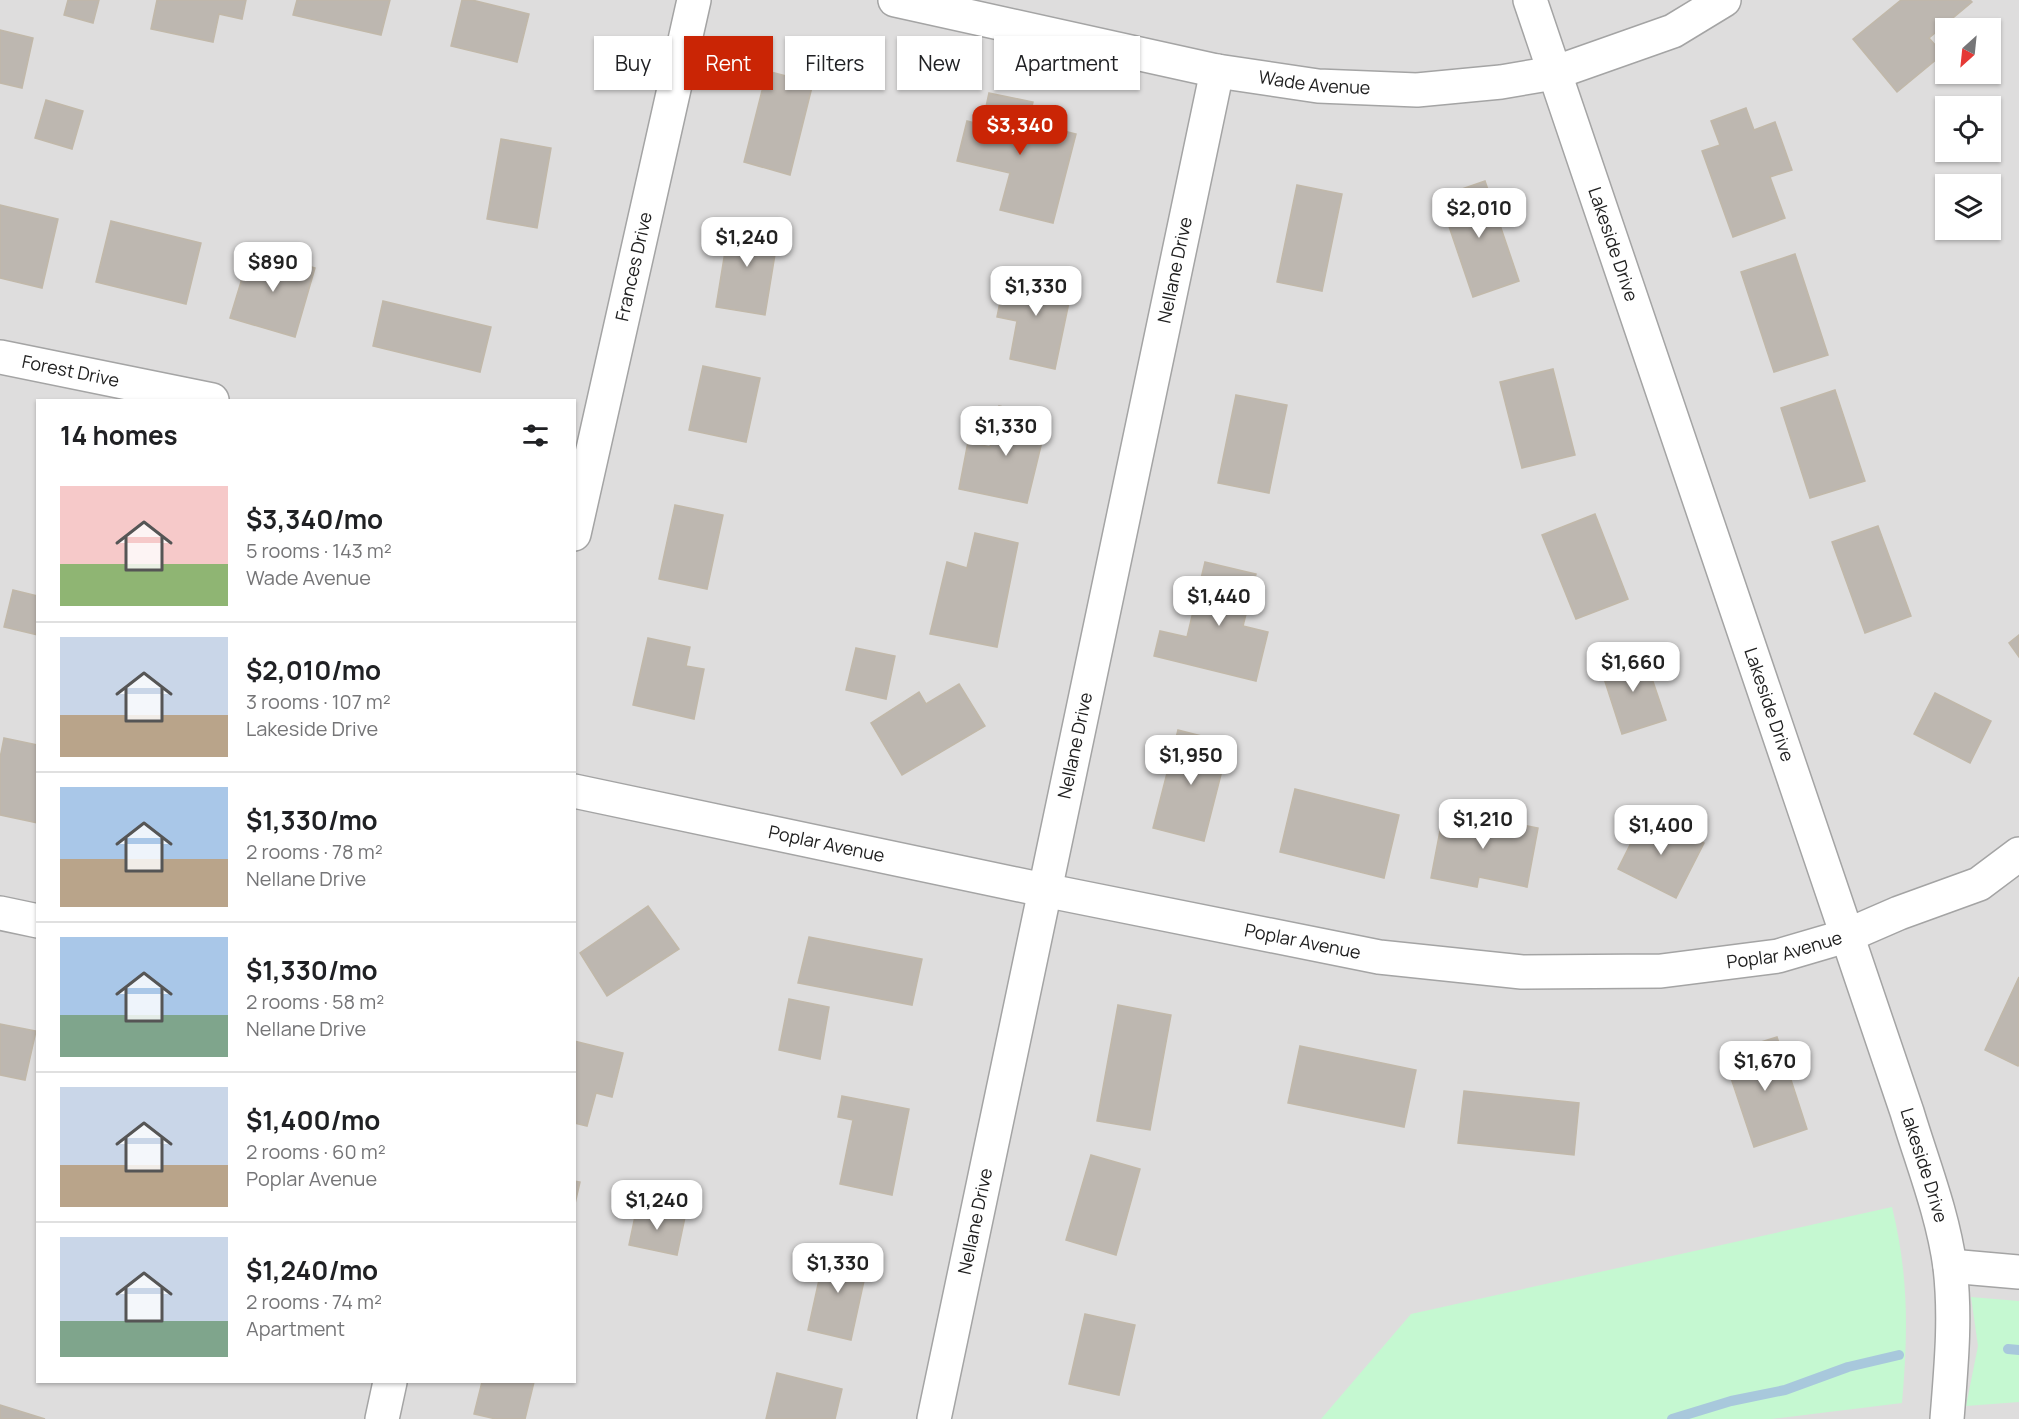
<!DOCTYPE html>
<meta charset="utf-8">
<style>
body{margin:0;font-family:Manrope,sans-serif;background:#f2f2f2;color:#202124;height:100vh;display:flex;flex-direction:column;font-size:22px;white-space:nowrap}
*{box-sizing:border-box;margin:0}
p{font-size:20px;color:#757577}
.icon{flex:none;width:33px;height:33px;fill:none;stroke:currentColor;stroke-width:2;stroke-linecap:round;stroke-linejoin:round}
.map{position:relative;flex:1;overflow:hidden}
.sheet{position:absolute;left:36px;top:399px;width:540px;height:984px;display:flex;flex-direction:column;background:#fff;border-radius:0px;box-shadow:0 2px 4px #0004}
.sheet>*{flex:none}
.banner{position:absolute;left:594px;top:36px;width:570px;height:54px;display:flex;gap:12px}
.needle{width:39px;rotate:207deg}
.buttons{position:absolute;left:1935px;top:18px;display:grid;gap:12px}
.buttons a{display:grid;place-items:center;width:66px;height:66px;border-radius:0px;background:#fff;box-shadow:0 2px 4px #0004;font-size:30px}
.price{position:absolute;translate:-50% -51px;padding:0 14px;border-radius:12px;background:#fff;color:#222;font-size:20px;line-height:39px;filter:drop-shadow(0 2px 3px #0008)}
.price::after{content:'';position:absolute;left:50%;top:36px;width:18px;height:14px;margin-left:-9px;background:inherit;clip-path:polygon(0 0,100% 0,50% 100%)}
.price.on{background:#ca2505;color:#fff}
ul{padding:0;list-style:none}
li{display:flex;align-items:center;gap:18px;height:150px;padding:0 24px}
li+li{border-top:2px solid #e0e0e0}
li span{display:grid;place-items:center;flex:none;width:168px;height:120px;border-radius:0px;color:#555}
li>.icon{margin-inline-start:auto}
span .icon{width:72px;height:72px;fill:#fffc;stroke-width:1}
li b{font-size:26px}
h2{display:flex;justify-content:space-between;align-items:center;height:72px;padding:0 24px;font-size:26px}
.chip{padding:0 21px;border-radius:0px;background:#fff;box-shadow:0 2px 4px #0004;font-size:21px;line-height:54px}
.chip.on{background:#ca2505;color:#fff}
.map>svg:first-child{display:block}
.residential{fill:#dedddd;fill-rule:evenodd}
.park{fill:#c5f8d1}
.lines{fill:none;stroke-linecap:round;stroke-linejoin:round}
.stream{stroke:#a8c8dc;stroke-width:10}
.building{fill:#bdb7b0;stroke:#c1b8a9;stroke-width:1.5}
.street-casing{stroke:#a4a4a4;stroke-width:36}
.street{stroke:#fff;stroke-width:33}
.labels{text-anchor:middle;stroke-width:6;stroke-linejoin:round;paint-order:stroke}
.street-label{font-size:18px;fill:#202020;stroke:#fff}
</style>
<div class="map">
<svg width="2019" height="1419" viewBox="0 0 2019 1419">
<rect width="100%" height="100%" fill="#f0eee6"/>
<path class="residential" d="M0,0H2019V1419H0ZM1946,28H1990V74H1946ZM1946,106H1990V152H1946ZM1946,184H1990V230H1946ZM38,400H574V1382H38Z"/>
<g class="park">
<path d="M1892,1207C1909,1276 1908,1333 1902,1403L1771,1419H1321L1411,1314Z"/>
<polygon points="1971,1297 2019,1301 2019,1402 1966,1406 1978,1346"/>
</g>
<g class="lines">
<g class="stream">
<polyline points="2008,1349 2019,1350"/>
<polyline points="1672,1419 1731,1401 1785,1390 1848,1367 1899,1355"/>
</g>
</g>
<g class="building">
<polygon points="68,0 99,0 93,23 64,15"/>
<polygon points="157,0 246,0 242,19 219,14 213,42 151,29"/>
<polygon points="297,0 390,0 381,35 293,15"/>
<polygon points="462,0 472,0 529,14 517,62 451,46"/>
<polygon points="1901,0 1970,0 1972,2 1929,38 1943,54 1897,92 1853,39"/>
<polygon points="0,30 33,38 22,88 0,83"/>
<polygon points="767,71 813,83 790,175 744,162"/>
<polygon points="989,93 1033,102 1028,122 1076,134 1053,223 1000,210 1010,173 957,161 967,121 982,125"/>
<polygon points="46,100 83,111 72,149 35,138"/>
<polygon points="1746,108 1754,130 1775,122 1792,170 1770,177 1785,218 1733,237 1702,151 1720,145 1711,121"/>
<polygon points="501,139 551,148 537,228 487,219"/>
<polygon points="1485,181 1519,281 1473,297 1439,197"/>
<polygon points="1297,185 1342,194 1322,291 1277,282"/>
<polygon points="0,205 58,219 42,288 0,278"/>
<polygon points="111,221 201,243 186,304 96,282"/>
<polygon points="730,221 779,230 765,315 716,307"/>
<polygon points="251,249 315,268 295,337 230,318"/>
<polygon points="1795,254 1828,355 1774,372 1741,272"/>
<polygon points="1016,273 1073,283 1055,369 1010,359 1017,321 997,317 1004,282 1015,283"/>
<polygon points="383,301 491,327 480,372 373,346"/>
<polygon points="703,366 760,378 746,442 689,430"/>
<polygon points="1553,369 1575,455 1522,468 1500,382"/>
<polygon points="1835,390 1865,481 1810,498 1781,408"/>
<polygon points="1236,395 1287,405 1269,493 1218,483"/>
<polygon points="999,406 1048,417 1027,503 959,489 968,442 990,447"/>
<polygon points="675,505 723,515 707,589 659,579"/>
<polygon points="1595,514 1628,599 1576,619 1542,535"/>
<polygon points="1878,526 1911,616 1865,633 1832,542"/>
<polygon points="975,533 1018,543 997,647 930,634 947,562 967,568"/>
<polygon points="1205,562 1256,574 1243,626 1268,632 1256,681 1154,656 1160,631 1187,637"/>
<polygon points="13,590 38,596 38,635 4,627"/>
<polygon points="2019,635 2019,657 2009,643"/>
<polygon points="648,638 690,647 686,666 704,669 694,719 633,705"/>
<polygon points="856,648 895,656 886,699 846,690"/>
<polygon points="1643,652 1666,720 1622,734 1600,666"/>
<polygon points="959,684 985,726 902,775 871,723 919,692 926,704"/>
<polygon points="1935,693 1991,721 1970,763 1914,734"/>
<polygon points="1178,730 1229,743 1204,841 1153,828"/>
<polygon points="4,738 38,745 38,823 0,815 0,758"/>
<polygon points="1295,789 1399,815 1384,878 1280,852"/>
<polygon points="1444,810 1538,828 1527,887 1479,877 1477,887 1431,878"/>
<polygon points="1646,813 1704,843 1676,898 1618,869"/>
<polygon points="648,906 679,949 607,996 580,953"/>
<polygon points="809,937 922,959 912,1005 798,983"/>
<polygon points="2019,977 2019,1064 2018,1066 1985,1050"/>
<polygon points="789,999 829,1007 820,1059 779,1050"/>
<polygon points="1118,1005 1171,1015 1150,1130 1097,1121"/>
<polygon points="0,1024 36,1031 25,1080 0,1075"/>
<polygon points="1777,1037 1807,1129 1754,1147 1723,1054"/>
<polygon points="574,1041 623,1053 612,1097 596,1093 587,1126 574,1123"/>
<polygon points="1300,1046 1416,1070 1404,1127 1288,1103"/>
<polygon points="1464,1091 1579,1103 1574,1155 1458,1143"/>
<polygon points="842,1096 909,1109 892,1195 840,1184 853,1120 838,1117"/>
<polygon points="1091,1155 1140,1169 1116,1255 1066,1240"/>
<polygon points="574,1181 580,1182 574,1208"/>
<polygon points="637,1207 685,1217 677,1255 629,1245"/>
<polygon points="826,1248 869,1258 851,1340 808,1330"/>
<polygon points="1085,1314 1135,1325 1119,1395 1069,1384"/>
<polygon points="777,1373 842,1389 835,1419 766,1419"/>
<polygon points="482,1382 534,1382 525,1419 496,1419 474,1414"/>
<polygon points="0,1405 45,1419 0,1419"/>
</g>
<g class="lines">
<g class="street-casing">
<g id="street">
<path id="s1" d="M895,0L1217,71L1318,86L1417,90L1501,82L1554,73L1673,31L1724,0"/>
<path id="s2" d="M1530,0L1907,1112C1922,1162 1943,1214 1950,1267C1956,1318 1951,1368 1947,1419"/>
<path id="s3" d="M0,357L212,400"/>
<path id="s4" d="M574,534L694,0"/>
<path id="s5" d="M574,791L1044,890L1379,957L1522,972L1661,971L1778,956L1846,936L1899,913L1979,884L2019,854"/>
<polyline points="0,913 38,921"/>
<polyline points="1950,1266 2019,1272"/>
<polyline points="382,1419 390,1382"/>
<path id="s6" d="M934,1419L1217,71"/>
</g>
</g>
<use href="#street" class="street"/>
</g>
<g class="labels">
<g class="street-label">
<text dy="6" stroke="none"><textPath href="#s1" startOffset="428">Wade Avenue</textPath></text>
<text dy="6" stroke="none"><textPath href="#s2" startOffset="258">Lakeside Drive</textPath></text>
<text dy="6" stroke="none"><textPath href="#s4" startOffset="274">Frances Drive</textPath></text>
<text dy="6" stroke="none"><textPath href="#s6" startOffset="1174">Nellane Drive</textPath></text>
<text dy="6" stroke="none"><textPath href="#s3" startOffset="72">Forest Drive</textPath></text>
<text dy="6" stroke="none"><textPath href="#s2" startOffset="744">Lakeside Drive</textPath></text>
<text dy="6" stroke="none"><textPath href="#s6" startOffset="688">Nellane Drive</textPath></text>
<text dy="6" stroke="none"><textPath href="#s5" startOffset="258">Poplar Avenue</textPath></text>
<text dy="6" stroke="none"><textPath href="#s5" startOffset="744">Poplar Avenue</textPath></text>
<text dy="6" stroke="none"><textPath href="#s5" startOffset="1230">Poplar Avenue</textPath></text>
<text dy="6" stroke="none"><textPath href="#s2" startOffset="1230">Lakeside Drive</textPath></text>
<text dy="6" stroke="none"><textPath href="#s6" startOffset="202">Nellane Drive</textPath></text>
</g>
</g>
</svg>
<div class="buttons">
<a><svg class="needle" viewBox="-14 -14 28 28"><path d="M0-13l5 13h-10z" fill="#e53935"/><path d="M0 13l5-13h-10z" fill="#757577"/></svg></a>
<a><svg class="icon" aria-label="locate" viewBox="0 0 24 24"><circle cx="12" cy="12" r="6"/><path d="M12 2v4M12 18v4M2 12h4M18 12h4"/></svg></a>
<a><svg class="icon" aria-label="layers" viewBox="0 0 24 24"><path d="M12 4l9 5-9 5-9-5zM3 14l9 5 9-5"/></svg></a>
</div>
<b class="price on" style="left:1020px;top:156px">$3,340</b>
<b class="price" style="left:1479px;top:239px">$2,010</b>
<b class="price" style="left:747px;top:268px">$1,240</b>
<b class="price" style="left:273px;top:293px">$890</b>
<b class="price" style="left:1036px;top:317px">$1,330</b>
<b class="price" style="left:1006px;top:457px">$1,330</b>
<b class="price" style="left:1219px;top:627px">$1,440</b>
<b class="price" style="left:1633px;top:693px">$1,660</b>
<b class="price" style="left:1191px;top:786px">$1,950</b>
<b class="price" style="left:1483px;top:850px">$1,210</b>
<b class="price" style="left:1661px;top:856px">$1,400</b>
<b class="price" style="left:1765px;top:1092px">$1,670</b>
<b class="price" style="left:657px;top:1231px">$1,240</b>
<b class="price" style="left:838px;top:1294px">$1,330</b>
<div class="banner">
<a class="chip">Buy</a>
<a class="chip on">Rent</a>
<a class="chip">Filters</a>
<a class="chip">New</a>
<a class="chip">Apartment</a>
</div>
<section class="sheet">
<h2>14 homes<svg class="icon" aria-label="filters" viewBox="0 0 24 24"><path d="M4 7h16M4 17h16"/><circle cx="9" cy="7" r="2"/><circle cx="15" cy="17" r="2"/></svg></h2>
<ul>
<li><span style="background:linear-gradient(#f6c9c9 65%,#8fb573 0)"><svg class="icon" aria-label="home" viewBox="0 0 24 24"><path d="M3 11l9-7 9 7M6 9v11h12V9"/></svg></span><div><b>$3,340/mo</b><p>5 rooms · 143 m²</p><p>Wade Avenue</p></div></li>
<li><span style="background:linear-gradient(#c9d6e8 65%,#b9a48a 0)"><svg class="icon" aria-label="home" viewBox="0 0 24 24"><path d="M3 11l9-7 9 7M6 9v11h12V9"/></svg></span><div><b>$2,010/mo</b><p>3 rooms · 107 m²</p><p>Lakeside Drive</p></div></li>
<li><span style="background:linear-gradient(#a9c7e8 60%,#b9a48a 0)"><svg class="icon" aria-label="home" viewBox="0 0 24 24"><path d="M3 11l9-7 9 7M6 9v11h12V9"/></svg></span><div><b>$1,330/mo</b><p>2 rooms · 78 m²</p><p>Nellane Drive</p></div></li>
<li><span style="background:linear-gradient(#a9c7e8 65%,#7fa58c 0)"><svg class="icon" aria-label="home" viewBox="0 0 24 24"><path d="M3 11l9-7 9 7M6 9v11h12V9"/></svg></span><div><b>$1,330/mo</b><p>2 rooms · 58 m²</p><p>Nellane Drive</p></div></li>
<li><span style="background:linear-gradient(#c9d6e8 65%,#b9a48a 0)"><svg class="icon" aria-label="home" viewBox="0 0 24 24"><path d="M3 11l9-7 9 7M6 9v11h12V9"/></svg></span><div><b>$1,400/mo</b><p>2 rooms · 60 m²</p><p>Poplar Avenue</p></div></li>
<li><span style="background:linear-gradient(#c9d6e8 70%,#7fa58c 0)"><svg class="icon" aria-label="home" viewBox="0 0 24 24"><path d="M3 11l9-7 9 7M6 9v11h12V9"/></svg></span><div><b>$1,240/mo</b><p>2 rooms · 74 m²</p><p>Apartment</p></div></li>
</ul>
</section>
</div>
